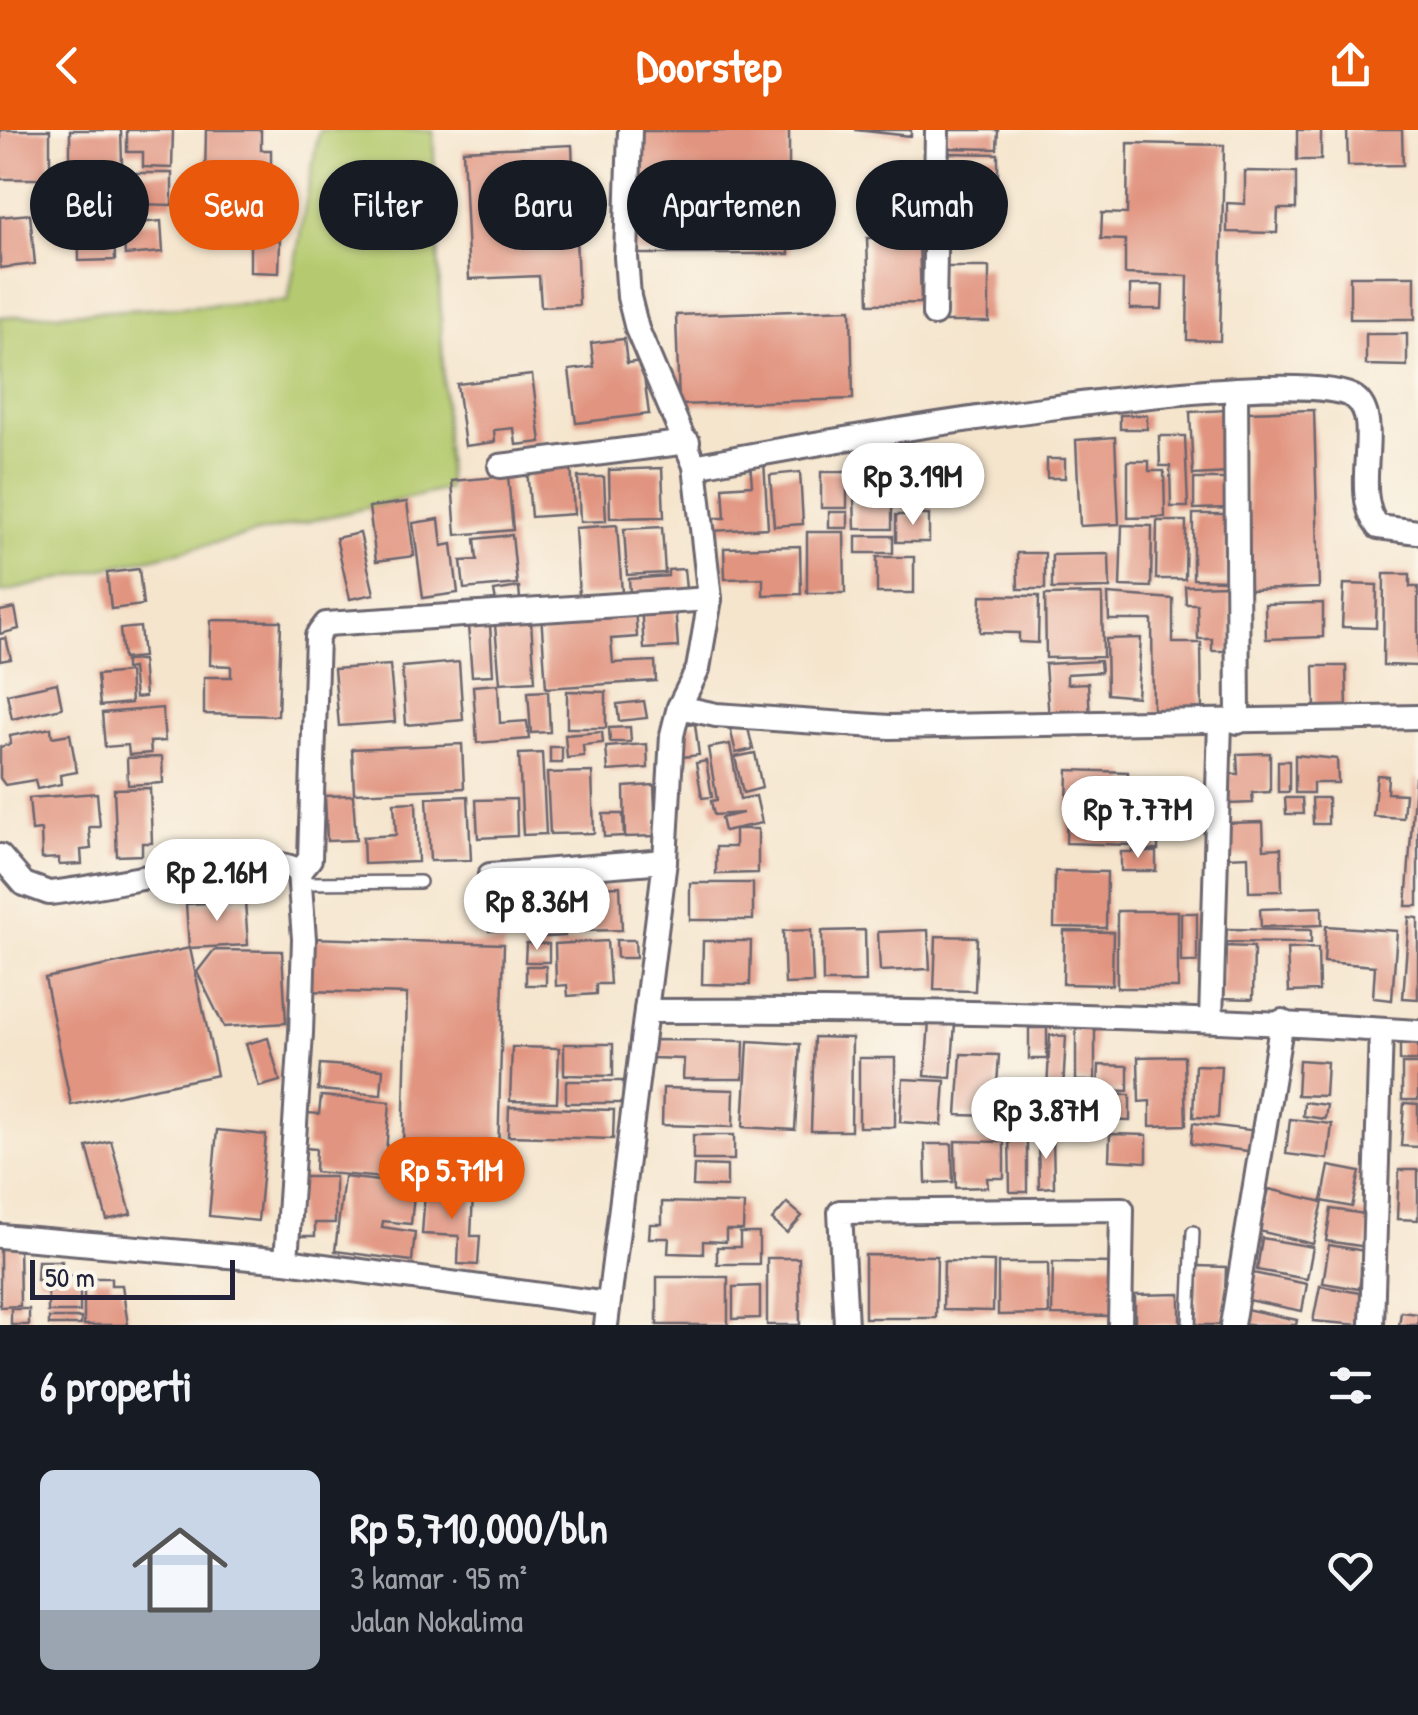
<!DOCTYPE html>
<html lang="id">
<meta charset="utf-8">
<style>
body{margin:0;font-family:"Patrick Hand",sans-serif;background:#242831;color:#f1f3f6;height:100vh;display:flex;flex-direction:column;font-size:38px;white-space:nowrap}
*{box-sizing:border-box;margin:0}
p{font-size:32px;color:#9ea1a6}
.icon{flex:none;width:55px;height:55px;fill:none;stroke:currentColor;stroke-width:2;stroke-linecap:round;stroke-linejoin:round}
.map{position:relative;height:1195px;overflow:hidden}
.sheet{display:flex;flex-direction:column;background:#171b24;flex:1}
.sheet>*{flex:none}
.hud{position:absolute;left:30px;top:30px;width:1360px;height:90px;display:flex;gap:20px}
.scale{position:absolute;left:30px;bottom:25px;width:205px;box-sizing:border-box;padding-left:10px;border:5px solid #22223b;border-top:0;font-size:28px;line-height:35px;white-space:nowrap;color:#22223b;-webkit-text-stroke:8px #fbf7ec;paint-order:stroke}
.price{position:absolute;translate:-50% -85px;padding:0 22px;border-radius:35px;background:#fff;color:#222;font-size:32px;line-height:65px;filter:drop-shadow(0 2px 5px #0008)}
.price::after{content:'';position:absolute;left:50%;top:60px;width:30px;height:22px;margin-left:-15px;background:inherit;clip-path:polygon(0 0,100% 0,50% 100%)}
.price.current{background:#ea580c;color:#fff}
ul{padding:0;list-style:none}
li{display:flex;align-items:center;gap:30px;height:250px;padding:0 40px}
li+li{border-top:2px solid #363941}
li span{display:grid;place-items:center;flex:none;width:280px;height:200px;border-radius:15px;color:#555}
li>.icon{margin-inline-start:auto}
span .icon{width:120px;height:120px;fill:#fffc;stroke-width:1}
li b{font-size:42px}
h2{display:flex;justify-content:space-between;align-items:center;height:120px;padding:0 40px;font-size:42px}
.pill{padding:0 35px;border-radius:45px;background:#171b24;box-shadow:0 2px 8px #0004;font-size:35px;line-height:90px}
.pill.current{background:#ea580c;color:#fff}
header{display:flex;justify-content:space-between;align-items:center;height:130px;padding:0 40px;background:#ea580c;color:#fff;font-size:45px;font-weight:700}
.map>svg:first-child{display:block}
.green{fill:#b5ca6f;stroke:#6c7655;stroke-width:2.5}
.building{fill:#e19480}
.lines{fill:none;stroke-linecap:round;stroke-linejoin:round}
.service-casing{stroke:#6c666e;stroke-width:16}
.minor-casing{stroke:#6c666e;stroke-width:28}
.service{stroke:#fff;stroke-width:11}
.minor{stroke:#fff;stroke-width:22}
</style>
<header><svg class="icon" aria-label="back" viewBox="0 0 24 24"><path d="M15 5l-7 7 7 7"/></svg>Doorstep<svg class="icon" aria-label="share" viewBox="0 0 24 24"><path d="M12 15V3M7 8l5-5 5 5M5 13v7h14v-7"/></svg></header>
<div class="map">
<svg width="1418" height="1195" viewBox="0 0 1418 1195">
<rect width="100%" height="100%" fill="#fbf7ec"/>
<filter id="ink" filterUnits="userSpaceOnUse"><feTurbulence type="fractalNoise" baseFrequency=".01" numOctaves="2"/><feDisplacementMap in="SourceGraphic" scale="20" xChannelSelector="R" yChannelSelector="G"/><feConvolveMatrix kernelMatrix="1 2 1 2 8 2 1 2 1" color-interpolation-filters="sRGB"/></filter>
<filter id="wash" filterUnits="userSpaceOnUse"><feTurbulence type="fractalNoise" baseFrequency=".0048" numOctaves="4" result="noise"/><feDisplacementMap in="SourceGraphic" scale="40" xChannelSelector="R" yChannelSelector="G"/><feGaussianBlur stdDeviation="2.25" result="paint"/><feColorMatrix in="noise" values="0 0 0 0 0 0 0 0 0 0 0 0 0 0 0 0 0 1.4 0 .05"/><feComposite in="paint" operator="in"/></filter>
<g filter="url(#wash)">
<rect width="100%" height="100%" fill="#f5e5cd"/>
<polygon class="green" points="319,0 433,0 448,359 0,463 0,187 288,171"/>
<g id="blocks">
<g class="building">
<rect x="0" y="0" width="50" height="49"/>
<polygon points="70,0 121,0 123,66 70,65"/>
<polygon points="127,0 173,0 172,38 143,37 143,22 127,22"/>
<polygon points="206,0 261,0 261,20 271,20 271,55 205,49"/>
<polygon points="855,0 911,0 911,6"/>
<polygon points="947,0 998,0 997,19 947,18"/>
<rect x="1297" y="0" width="24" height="30"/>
<polygon points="1347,0 1402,0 1403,35 1348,36"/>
<rect x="634" y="1" width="155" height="123"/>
<polygon points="1128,13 1224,15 1220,211 1187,210 1188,146 1125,144 1125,110 1101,109 1102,83 1127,84"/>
<polygon points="572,15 579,175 541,177 539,146 469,149 463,20"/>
<polygon points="947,23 998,24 998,50 946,49"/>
<polygon points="1245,41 1296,42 1296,79 1278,79 1277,103 1227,102 1227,73 1245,74"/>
<polygon points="136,43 172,43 172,75 135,74"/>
<polygon points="235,59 277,59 277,106 234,106"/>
<polygon points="78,71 113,71 115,130 79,131"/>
<polygon points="30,84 35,134 0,138 0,87"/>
<polygon points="161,91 163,122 125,125 123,94"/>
<polygon points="919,107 921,173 869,174 867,108"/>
<polygon points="250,110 280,110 279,143 250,142"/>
<rect x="943" y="137" width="46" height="55"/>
<rect x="1350" y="146" width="65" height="43"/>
<polygon points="1130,155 1163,155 1162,179 1130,179"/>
<polygon points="851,179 853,269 679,275 676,185"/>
<polygon points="1366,204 1407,204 1407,236 1366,235"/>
<polygon points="624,209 627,233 642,231 649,284 576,293 569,240 594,237 591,213"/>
<polygon points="532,245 541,312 516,315 514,298 494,300 495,312 465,316 457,254"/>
<polygon points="1226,280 1229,343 1193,345 1190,282"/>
<polygon points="1314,280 1319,458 1250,460 1245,282"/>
<rect x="1120" y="285" width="27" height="14"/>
<polygon points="1159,306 1185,306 1188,377 1171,377 1170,336 1160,336"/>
<polygon points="1115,307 1119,394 1080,396 1076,310"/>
<rect x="1047" y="329" width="18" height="19"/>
<polygon points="764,330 768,398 711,401 711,388 725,388 723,357 752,355 750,331"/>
<polygon points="1128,331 1149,331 1149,341 1164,341 1165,387 1128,388"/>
<polygon points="571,335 574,384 531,387 527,338"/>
<polygon points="662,338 664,387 610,388 609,340"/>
<rect x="853" y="338" width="41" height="22"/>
<rect x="898" y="341" width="31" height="17"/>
<polygon points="800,342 803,394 774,396 770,345"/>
<rect x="821" y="342" width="26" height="36"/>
<polygon points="508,346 513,400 456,405 452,351"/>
<polygon points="578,347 604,347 606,391 580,392"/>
<polygon points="1194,349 1229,349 1230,378 1194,379"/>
<rect x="902" y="364" width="29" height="15"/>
<polygon points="854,366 892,366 892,399 855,399"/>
<polygon points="407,372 414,426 376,431 369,377"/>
<rect x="829" y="382" width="19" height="16"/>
<polygon points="1193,384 1227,384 1226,450 1193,449"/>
<rect x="896" y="385" width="33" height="27"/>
<polygon points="439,389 442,416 452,414 458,463 423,468 413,393"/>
<polygon points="1157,391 1186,391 1185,449 1156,449"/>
<polygon points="617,395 622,463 579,466 575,398"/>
<polygon points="1122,395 1152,396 1151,457 1120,456"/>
<polygon points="662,397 665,443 627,445 624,399"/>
<polygon points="807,402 844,402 845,463 807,463"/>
<polygon points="360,403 374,464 350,469 336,408"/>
<polygon points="512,405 517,454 464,459 461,431 477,430 475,409"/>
<rect x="856" y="406" width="37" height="17"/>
<polygon points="800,416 801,464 763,465 763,448 725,449 724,418"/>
<polygon points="1017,423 1045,423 1045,459 1018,459"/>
<polygon points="1109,424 1110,458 1052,459 1052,425"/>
<rect x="877" y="427" width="37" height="36"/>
<polygon points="139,439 143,475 111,479 107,443"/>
<polygon points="684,439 686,459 630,463 629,449 668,446 668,440"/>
<polygon points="1384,444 1410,444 1410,457 1418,457 1418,536 1383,535"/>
<polygon points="1344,454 1377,455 1376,498 1342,497"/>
<polygon points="1230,455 1232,521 1212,521 1212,509 1198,509 1197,474 1186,474 1185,456"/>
<polygon points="519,457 520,469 496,472 494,461"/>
<polygon points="1102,464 1103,527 1046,528 1045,465"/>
<polygon points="1108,464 1173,469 1173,513 1201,513 1202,583 1153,583 1152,490 1109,490"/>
<polygon points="981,465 1039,466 1038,513 1019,512 1019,503 980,502"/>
<polygon points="675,473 678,517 644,519 641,475"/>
<polygon points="1323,473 1323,507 1266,509 1265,474"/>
<polygon points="635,477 637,507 611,509 613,533 655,531 656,551 546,558 541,483"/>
<polygon points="15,478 19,499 0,504 0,481"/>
<polygon points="211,490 281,491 278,586 204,584 204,547 231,547 231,536 210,535"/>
<polygon points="531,492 535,551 500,553 495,495"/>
<polygon points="490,495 493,545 472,546 468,496"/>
<polygon points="140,497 143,527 123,529 120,499"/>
<polygon points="6,508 11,529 0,531 0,509"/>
<polygon points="1141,508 1137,567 1107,564 1106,509"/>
<polygon points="142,530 145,567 135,568 132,538 125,539 125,531"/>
<polygon points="1100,531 1101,542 1067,544 1067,554 1088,553 1090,587 1049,589 1045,534"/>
<polygon points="459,532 463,590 406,595 402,537"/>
<polygon points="390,535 395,592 339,596 334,539"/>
<polygon points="1314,536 1346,536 1347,580 1315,580"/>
<polygon points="129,542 131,573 100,576 97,545"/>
<polygon points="57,553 62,578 12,589 7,564"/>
<polygon points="498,554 500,593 527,591 529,609 477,613 473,556"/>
<polygon points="548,561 550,602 531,603 528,562"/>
<polygon points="567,561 606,562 606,598 567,598"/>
<polygon points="644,571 647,588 619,591 617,574"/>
<polygon points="162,578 165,611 150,612 151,623 129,625 128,615 105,617 102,583"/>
<polygon points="695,594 699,625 682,627 679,596"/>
<polygon points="747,594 753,619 736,623 730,598"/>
<polygon points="630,597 631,612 610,612 609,598"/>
<polygon points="51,598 52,607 70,604 77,642 60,645 61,654 37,659 35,650 5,655 0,648 0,617 11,614 10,606"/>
<polygon points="602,602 603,613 583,615 584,626 567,628 565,605"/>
<polygon points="462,614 464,658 354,663 352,619"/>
<polygon points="647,614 648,638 608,641 606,617"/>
<polygon points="730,614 740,669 756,666 762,693 724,701 721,688 743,683 714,685 711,671 717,670 708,618"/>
<rect x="550" y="617" width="12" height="16"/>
<polygon points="542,623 546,704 523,705 519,624"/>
<polygon points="755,623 762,658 743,663 735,627"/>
<polygon points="1270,623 1270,662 1252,663 1253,673 1228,674 1227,644 1238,644 1237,624"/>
<polygon points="1295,625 1337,629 1338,653 1313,653 1313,663 1295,663"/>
<polygon points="162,627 163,653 128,655 127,628"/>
<polygon points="706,631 712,667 702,668 696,633"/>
<rect x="1278" y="631" width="11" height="31"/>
<polygon points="1068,640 1128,642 1128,663 1165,664 1165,696 1131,695 1131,715 1066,713"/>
<polygon points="592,642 594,703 550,704 547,643"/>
<polygon points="1377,645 1388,646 1387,663 1405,664 1403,688 1373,686"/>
<polygon points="1415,648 1418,649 1418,776 1406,776"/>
<polygon points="654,655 656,706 625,707 624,657"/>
<polygon points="150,658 152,713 142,713 142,725 117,726 114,659"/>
<polygon points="97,663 100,697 89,697 91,719 81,720 82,734 59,735 59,728 42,729 41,700 32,701 29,668"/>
<polygon points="353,665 356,710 327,711 325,666"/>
<polygon points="468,666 471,730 430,731 427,668"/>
<polygon points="1285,668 1302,668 1303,684 1286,684"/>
<polygon points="1312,668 1328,668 1328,694 1313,694"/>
<polygon points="516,669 517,706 478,708 476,670"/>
<polygon points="416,672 418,732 364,734 363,707 396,705 394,673"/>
<polygon points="603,684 623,684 624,706 604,707"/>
<polygon points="1263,692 1264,719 1281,718 1282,761 1249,762 1248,726 1227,727 1226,693"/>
<polygon points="735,699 758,699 758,743 716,744 716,717 735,717"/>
<polygon points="1133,700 1158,701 1158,720 1133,720"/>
<rect x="1121" y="722" width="35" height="19"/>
<polygon points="1055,741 1107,742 1106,798 1054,797"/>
<polygon points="563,747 565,806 529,808 527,749"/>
<rect x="690" y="753" width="63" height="37"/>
<polygon points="512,754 514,800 489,801 487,755"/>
<polygon points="620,756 622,800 576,801 574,758"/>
<polygon points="245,771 248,815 189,818 186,774"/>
<polygon points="1322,777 1322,795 1261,797 1260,779"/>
<rect x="1117" y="781" width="61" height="77"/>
<rect x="1181" y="783" width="16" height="49"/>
<polygon points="1409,787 1418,788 1418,869 1403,868"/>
<polygon points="1326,796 1397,801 1392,870 1373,868 1375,836 1324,832"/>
<polygon points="1227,799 1311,800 1311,813 1226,812"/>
<polygon points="811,800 813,853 785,854 783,801"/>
<polygon points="865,800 866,852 823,852 822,801"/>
<polygon points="928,800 930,839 880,841 878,802"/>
<polygon points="1064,801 1113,802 1112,855 1063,854"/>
<polygon points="936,806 977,807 975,861 934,860"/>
<polygon points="310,808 504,814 497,1059 402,1056 407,864 308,861"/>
<polygon points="616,810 635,810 636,828 617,828"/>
<polygon points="607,811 610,854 596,854 596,864 568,866 567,855 556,856 555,814"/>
<polygon points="703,811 751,811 750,855 702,854"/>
<polygon points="526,813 549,814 549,832 525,832"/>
<polygon points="1223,816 1254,817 1253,869 1221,868"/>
<polygon points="190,818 217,945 71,975 45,848"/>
<polygon points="1318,818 1319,861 1289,862 1287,819"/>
<polygon points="214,820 282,821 286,893 224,897 197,842"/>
<rect x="526" y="836" width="20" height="19"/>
<polygon points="929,891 955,893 951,948 925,946"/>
<rect x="1076" y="895" width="19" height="56"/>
<rect x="1029" y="898" width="18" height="31"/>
<polygon points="1050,905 1066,906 1061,996 1045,995"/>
<polygon points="814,907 852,908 851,1001 811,1001"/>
<polygon points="268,908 280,951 259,957 246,914"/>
<polygon points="652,910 744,911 743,949 683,949 684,929 652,928"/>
<rect x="1400" y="910" width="18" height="21"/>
<polygon points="748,911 800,914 795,1000 743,997"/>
<polygon points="564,914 613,914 613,946 564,945"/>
<polygon points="512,917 559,918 557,972 510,971"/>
<polygon points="961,924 999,925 995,986 957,985"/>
<polygon points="1184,926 1186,995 1150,996 1150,971 1139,972 1138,927"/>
<rect x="859" y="928" width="36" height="69"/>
<polygon points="1299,930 1327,932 1325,966 1297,965"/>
<polygon points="320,934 383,939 381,965 318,960"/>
<rect x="1402" y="934" width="16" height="36"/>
<polygon points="1099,935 1128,936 1128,961 1098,960"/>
<polygon points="1195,935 1221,936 1218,988 1193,987"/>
<polygon points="903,949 945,951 942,995 900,992"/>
<rect x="566" y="951" width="57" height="22"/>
<polygon points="663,958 734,960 733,997 662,995"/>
<polygon points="1064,964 1130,965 1130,991 1064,989"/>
<polygon points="321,966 390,972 384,1048 315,1042 316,1019 305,1018 308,983 319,984"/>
<polygon points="1304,972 1327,975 1325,989 1303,986"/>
<polygon points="1404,973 1418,974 1418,1017 1401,1016"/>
<polygon points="509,977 614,980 613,1009 508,1006"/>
<polygon points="1290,989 1332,994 1328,1029 1286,1024"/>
<polygon points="1193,993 1258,1001 1256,1022 1191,1014"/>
<polygon points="217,1000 266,1005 258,1091 209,1086"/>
<polygon points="1009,1002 1027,1002 1027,1062 1010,1062"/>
<polygon points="1110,1004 1147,1005 1147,1032 1109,1030"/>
<rect x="693" y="1005" width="41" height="25"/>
<polygon points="1038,1007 1053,1007 1054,1057 1039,1058"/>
<polygon points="111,1011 131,1084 107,1090 87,1017"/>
<polygon points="955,1011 1004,1012 1004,1048 987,1048 988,1057 956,1058"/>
<polygon points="925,1014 952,1014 953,1052 926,1053"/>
<polygon points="694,1035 727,1036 727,1057 693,1056"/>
<polygon points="1329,1036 1360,1042 1352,1077 1322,1071"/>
<polygon points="1399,1040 1418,1040 1418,1090 1397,1089"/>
<polygon points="297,1047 335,1047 335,1093 315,1093 315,1106 297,1106"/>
<polygon points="344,1047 388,1052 387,1062 414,1065 411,1094 383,1091 382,1097 415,1102 412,1131 335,1121"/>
<polygon points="1269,1059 1323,1072 1313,1114 1259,1101"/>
<polygon points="425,1062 473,1064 471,1106 480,1106 478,1135 458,1134 459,1106 422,1104"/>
<polygon points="662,1072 744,1074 743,1100 726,1100 726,1112 703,1111 703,1124 668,1123 669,1108 649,1108 650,1094 662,1094"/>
<polygon points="787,1073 802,1086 787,1103 772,1090"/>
<polygon points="1331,1079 1372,1085 1367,1117 1326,1111"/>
<polygon points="740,1103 759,1103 759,1134 717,1134 717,1117 740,1117"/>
<polygon points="1262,1108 1313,1117 1307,1149 1257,1140"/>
<polygon points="19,1113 20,1176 0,1177 0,1114"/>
<polygon points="1329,1115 1365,1121 1359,1159 1323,1153"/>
<polygon points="865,1125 937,1126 936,1188 865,1188"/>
<polygon points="767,1128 799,1128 800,1195 767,1195"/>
<polygon points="38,1131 62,1131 61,1146 80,1146 80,1182 48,1182 48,1151 37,1150"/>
<polygon points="944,1131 994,1132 993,1181 943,1180"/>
<polygon points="1053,1132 1115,1133 1114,1186 1052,1185"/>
<polygon points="998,1133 1048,1133 1049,1184 998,1185"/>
<polygon points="1198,1136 1226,1137 1224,1195 1196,1195"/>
<polygon points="1253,1143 1307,1154 1302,1181 1248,1170"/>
<rect x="657" y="1147" width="71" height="48"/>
<polygon points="94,1148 111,1148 111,1155 122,1155 128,1195 84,1195 84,1155 94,1155"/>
<polygon points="760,1156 760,1188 733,1189 733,1157"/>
<polygon points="1320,1156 1366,1164 1360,1195 1313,1191"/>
<polygon points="1180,1164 1180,1195 1135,1195 1135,1165"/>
<rect x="11" y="1179" width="18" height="16"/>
<polygon points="1246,1179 1297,1190 1296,1195 1243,1195"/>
<polygon points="1401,1182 1418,1184 1418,1195 1399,1195"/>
<rect x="49" y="1188" width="32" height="7"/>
</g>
</g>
</g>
<g filter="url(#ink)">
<use href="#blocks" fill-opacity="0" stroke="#6c666e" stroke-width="2.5"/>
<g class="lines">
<g class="service-casing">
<g id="service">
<polyline points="302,753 420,752"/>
<polyline points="1189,1195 1193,1102"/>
</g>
</g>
<g class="minor-casing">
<g id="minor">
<polyline points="934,184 937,0"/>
<polyline points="1236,260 1238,592"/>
<polyline points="500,336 688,312"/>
<path d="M695,336C788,317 1297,227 1355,268C1385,290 1349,361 1378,397L1418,402"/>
<polyline points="679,577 716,585 890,597 1418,587"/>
<path d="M0,726L24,754L49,763C98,760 269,715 299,742L304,809L301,903L286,1131"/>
<polyline points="299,742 310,729 317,506 326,494 710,469"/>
<polyline points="490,745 665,731"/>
<path d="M646,881C904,879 1161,885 1418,902"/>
<polyline points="1211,890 1220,592"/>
<polyline points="0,1106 286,1131 608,1174"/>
<polyline points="606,1195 665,731 672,605 679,577 698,539 710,469 695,336 637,199 629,167 626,127 630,0"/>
<polyline points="846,1195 840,1082 1122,1079 1120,1195"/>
<polyline points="1232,1195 1282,891"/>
<polyline points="1372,1195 1381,900"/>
</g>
</g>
<use href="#service" class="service"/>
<use href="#minor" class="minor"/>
</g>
</g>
</svg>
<div class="scale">50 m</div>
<b class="price" style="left:913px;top:398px">Rp 3.19M</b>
<b class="price" style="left:1138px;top:731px">Rp 7.77M</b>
<b class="price" style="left:217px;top:794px">Rp 2.16M</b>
<b class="price" style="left:537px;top:823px">Rp 8.36M</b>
<b class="price" style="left:1046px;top:1032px">Rp 3.87M</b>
<b class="price current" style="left:452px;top:1092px">Rp 5.71M</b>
<div class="hud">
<a class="pill">Beli</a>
<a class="pill current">Sewa</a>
<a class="pill">Filter</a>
<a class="pill">Baru</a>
<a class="pill">Apartemen</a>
<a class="pill">Rumah</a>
</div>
</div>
<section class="sheet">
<h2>6 properti<svg class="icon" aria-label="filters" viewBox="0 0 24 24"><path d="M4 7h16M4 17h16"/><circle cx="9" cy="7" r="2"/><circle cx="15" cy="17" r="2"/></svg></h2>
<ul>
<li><span style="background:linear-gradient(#c9d6e8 70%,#9aa5b1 0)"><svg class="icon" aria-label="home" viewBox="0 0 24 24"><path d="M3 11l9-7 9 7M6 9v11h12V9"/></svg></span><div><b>Rp 5,710,000/bln</b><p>3 kamar · 95 m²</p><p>Jalan Nokalima</p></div><svg class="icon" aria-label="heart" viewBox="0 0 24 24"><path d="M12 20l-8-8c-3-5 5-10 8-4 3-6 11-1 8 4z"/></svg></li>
</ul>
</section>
